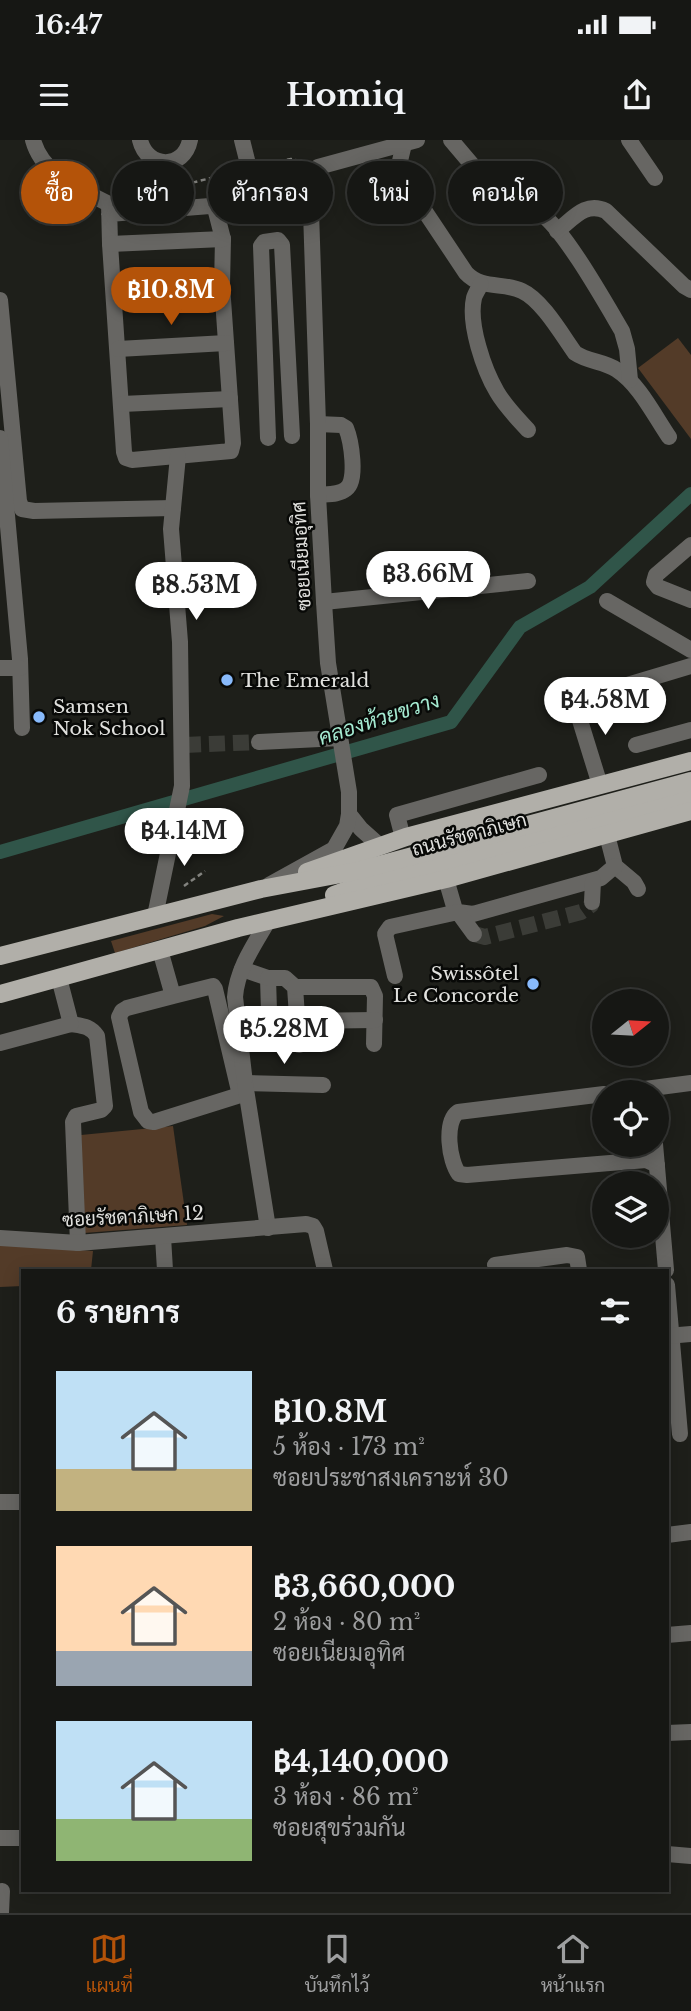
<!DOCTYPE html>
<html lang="th">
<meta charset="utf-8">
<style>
body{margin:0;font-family:"Libre Baskerville",Sarabun,serif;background:#232422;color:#f1f3f6;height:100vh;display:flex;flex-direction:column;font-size:26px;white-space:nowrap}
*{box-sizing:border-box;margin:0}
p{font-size:23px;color:#9e9fa0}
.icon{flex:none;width:38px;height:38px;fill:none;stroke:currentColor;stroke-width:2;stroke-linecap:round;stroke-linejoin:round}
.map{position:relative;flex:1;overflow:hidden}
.panel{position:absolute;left:21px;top:1129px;width:648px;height:623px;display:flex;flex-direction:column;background:#161714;border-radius:0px;box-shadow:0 4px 18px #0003,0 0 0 2px #353634}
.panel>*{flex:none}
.guide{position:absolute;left:21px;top:21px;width:649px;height:63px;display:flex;gap:14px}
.needle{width:46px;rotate:72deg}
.tools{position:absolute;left:592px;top:849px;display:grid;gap:14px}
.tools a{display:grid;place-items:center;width:77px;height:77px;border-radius:50%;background:#161714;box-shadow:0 4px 18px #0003,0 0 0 2px #353634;font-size:35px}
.price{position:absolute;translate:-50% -60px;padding:0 16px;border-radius:24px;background:#fff;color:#222;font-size:23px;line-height:46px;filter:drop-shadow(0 2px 4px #0008)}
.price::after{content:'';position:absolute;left:50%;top:42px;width:21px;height:16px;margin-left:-10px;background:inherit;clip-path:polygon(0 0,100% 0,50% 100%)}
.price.current{background:#b45309;color:#fff}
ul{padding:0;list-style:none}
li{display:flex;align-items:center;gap:21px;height:175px;padding:0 35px}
li span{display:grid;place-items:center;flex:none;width:196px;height:140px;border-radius:0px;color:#555}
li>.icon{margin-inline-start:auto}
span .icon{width:84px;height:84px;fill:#fffc;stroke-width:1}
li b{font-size:30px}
h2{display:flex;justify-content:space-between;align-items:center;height:84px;padding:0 35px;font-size:30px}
.tag{padding:0 24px;border-radius:32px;background:#161714;box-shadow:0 4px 18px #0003,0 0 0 2px #353634;font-size:24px;line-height:63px}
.tag.current{background:#b45309;color:#fff}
.status{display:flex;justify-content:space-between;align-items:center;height:49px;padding:0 35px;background:#161714;direction:ltr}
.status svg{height:19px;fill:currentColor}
header{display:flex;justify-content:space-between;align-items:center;height:91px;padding:0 35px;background:#161714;font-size:32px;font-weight:700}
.tabs{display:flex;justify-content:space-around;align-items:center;height:98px;border-top:2px solid #353634;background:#161714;font-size:19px;color:#9e9fa0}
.tabs a{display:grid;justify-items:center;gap:4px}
.tabs .current{color:#b45309}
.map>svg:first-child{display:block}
.green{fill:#533b28}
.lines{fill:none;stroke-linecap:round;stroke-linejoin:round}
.canal{stroke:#305549;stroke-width:14}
.minor-tunnel{stroke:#3b3c37;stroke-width:16;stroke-dasharray:16 8;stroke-linecap:butt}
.path{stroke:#83837f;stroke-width:2.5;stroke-dasharray:5 3.5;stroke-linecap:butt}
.minor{stroke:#676663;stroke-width:16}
.major{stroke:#b1afa9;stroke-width:18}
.poi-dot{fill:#88bafc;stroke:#080907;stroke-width:2.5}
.labels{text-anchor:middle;stroke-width:5;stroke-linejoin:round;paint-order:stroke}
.street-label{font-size:19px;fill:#e1e1de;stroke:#080907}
.poi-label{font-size:19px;fill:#e1e1de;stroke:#080907;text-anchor:start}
.water-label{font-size:21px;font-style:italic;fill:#a4ead1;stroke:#080907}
</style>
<div class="status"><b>16:47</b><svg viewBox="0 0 49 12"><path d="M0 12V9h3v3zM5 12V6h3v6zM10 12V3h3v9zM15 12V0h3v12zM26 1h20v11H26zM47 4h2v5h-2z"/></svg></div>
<header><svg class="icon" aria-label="menu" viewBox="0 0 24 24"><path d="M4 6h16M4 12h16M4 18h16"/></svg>Homiq<svg class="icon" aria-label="share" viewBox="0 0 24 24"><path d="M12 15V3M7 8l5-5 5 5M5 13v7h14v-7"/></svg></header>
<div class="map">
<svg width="691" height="1773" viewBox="0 0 691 1773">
<rect width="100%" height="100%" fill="#1e1f1a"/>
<g class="green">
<polygon points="678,198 691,215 691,299 638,228"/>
<polygon points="212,774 224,776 205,786 115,813 111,801"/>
<polygon points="173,986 187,1085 84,1093 81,995"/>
<polygon points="0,1104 93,1111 91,1130 23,1130 23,1146 0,1147"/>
</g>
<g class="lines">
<polyline class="canal" points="0,712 451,582 520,487 590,447 691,354"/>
<g class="minor-tunnel">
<polyline points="185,605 259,602"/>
<polyline points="474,794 485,797 581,772 591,765 592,762"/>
</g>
<g class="path">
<polyline points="262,25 291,19 303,22"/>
<polyline points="143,55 235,32"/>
<polyline points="184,746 205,731"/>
</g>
<g class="minor">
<path d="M33,0C43,36 79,48 109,64L110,104L124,312L126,318L132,320L231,311L233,303L222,145L223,99L215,68L210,66L109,74"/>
<path d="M140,0C147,29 184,30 190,0"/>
<polyline points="242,0 249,28"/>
<path d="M405,0L399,25L400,34L466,133C482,150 503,142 522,151C542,160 562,195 575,213C588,222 604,221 617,230C639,244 654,275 669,297"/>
<path d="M451,0L501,59C517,72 527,65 541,74C564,89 606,164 622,191L627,209L630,240"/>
<polyline points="629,0 655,38"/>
<path d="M557,91C573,79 585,61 606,71L684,146L691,150"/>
<polyline points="110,104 223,99"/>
<path d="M481,144C479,148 475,154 474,158C468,184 484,230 497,252C505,266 517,278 528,290"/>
<polyline points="114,153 222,145"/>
<polyline points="0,160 19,361 22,369 34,371 173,368"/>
<polyline points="118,209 226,203"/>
<polyline points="122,264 230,259"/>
<polyline points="0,298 20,519 22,588"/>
<polyline points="268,298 261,106 264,102 278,100 282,105 292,296"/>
<path d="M318,355C327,354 339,355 346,349C358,341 351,300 346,288L341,285L318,284"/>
<polyline points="691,405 656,435 654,442 658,447 691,460"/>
<polyline points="607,461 691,510"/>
<polyline points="324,462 528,441"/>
<polyline points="0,528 20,528"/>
<polyline points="259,602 340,598"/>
<polyline points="636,605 691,590"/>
<polyline points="600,645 574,561 691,526"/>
<polyline points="349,674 361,689 380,706"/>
<polyline points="607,695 615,726 634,742 638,749"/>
<polyline points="403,698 397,675 539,635"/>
<polyline points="446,739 455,770 458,772 473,774 601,738 615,726"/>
<polyline points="269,745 334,709 347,686 349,674 349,652 328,523 324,462 318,355 318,284 310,41 311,32 318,27 417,0"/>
<polyline points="592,762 593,741"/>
<polyline points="155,776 182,646 180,502 171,389 178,316"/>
<polyline points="160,810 173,856 127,868 122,871 119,877 141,972 148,981 154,982 240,955 215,849 213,846 173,856"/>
<polyline points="242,829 268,838 270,904"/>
<polyline points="395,836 385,794 390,787 458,772 474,794"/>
<path d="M59,838L71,884C83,886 90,886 97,896L105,966L101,970L76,976L73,982L78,1103"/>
<polyline points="268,838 285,838 295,847 299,905"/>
<polyline points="295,847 371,847 375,856 374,904"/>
<polyline points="299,881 375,880"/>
<polyline points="0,903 71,884"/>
<polyline points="245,943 323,945"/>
<polyline points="622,952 691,943"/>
<path d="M604,954L458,972C444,982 449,1021 459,1034L467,1035L646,1020L657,1025"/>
<polyline points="655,1004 666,1130"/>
<path d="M268,1088L245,943L235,857C237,829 254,805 268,781"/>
<polyline points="163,1097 165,1130"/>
<polyline points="0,1098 78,1103 306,1084 313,1086 316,1091 325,1130"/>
<polyline points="495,1125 567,1115 577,1117 579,1130"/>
<polyline points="667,1145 680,1294"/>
<polyline points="667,1196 691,1194"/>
<polyline points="0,1362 23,1362"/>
<polyline points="667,1395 691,1392"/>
<polyline points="667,1495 691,1493"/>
<polyline points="667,1593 691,1592"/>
<polyline points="0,1698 23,1698"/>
<polyline points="667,1714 691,1716"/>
<polyline points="1,1773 2,1751"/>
</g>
<g class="major">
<polyline points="307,732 406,697 691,621"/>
<polyline points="334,755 361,745 691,656"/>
<polyline points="0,816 261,749 357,731 691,641"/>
<polyline points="0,854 238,788 446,739 691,671"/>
</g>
</g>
<g class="poi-dot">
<circle cx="227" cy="540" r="7"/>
<circle cx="39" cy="577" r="7"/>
<circle cx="533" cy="844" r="7"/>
</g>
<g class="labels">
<g class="street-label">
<text transform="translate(301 416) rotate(-93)" y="7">ซอยเนียมอุทิศ</text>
<text transform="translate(469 694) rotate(-15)" y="7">ถนนรัชดาภิเษก</text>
<text transform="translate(133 1076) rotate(-3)" y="7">ซอยรัชดาภิเษก 12</text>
</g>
<g class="poi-label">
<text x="241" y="547">The Emerald</text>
<text x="53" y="573">Samsen<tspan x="53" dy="22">Nok School</tspan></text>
<text x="519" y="840" text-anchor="end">Swissôtel<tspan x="519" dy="22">Le Concorde</tspan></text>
</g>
<g class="water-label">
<text transform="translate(379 579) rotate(-18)" y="7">คลองห้วยขวาง</text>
</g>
</g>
</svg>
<div class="tools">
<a><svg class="needle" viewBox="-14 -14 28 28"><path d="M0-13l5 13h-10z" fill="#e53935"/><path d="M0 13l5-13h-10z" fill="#9e9fa0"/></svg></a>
<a><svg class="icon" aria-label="locate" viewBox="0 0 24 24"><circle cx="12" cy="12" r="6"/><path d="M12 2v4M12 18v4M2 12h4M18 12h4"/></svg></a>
<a><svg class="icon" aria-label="layers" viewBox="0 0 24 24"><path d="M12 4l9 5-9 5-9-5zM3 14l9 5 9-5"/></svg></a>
</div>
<b class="price current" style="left:171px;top:187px">฿10.8M</b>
<b class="price" style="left:428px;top:471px">฿3.66M</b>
<b class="price" style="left:196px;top:482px">฿8.53M</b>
<b class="price" style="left:605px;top:597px">฿4.58M</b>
<b class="price" style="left:184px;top:728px">฿4.14M</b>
<b class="price" style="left:284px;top:926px">฿5.28M</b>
<div class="guide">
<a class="tag current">ซื้อ</a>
<a class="tag">เช่า</a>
<a class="tag">ตัวกรอง</a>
<a class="tag">ใหม่</a>
<a class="tag">คอนโด</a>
</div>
<section class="panel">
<h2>6 รายการ<svg class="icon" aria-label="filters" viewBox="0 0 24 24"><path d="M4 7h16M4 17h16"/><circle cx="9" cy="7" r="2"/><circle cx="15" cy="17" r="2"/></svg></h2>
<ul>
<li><span style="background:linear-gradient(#bfe0f5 70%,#c2b280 0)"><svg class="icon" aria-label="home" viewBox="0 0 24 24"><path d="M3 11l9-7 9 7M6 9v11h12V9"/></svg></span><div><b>฿10.8M</b><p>5 ห้อง · 173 m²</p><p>ซอยประชาสงเคราะห์ 30</p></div></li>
<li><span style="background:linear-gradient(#ffd9b3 75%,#9aa5b1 0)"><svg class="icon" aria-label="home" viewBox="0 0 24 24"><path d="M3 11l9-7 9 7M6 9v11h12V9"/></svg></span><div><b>฿3,660,000</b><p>2 ห้อง · 80 m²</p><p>ซอยเนียมอุทิศ</p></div></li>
<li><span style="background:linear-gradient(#bfe0f5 70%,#8fb573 0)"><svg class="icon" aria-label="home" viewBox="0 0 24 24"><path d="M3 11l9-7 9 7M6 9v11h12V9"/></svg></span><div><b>฿4,140,000</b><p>3 ห้อง · 86 m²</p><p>ซอยสุขร่วมกัน</p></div></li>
</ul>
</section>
</div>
<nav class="tabs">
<a class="current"><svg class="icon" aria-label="map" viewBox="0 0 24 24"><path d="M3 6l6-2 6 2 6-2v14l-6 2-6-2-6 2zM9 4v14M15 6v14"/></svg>แผนที่</a>
<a><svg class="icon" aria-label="saved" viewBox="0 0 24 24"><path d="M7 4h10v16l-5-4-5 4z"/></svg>บันทึกไว้</a>
<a><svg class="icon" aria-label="home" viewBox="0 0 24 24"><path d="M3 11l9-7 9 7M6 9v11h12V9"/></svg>หน้าแรก</a>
</nav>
